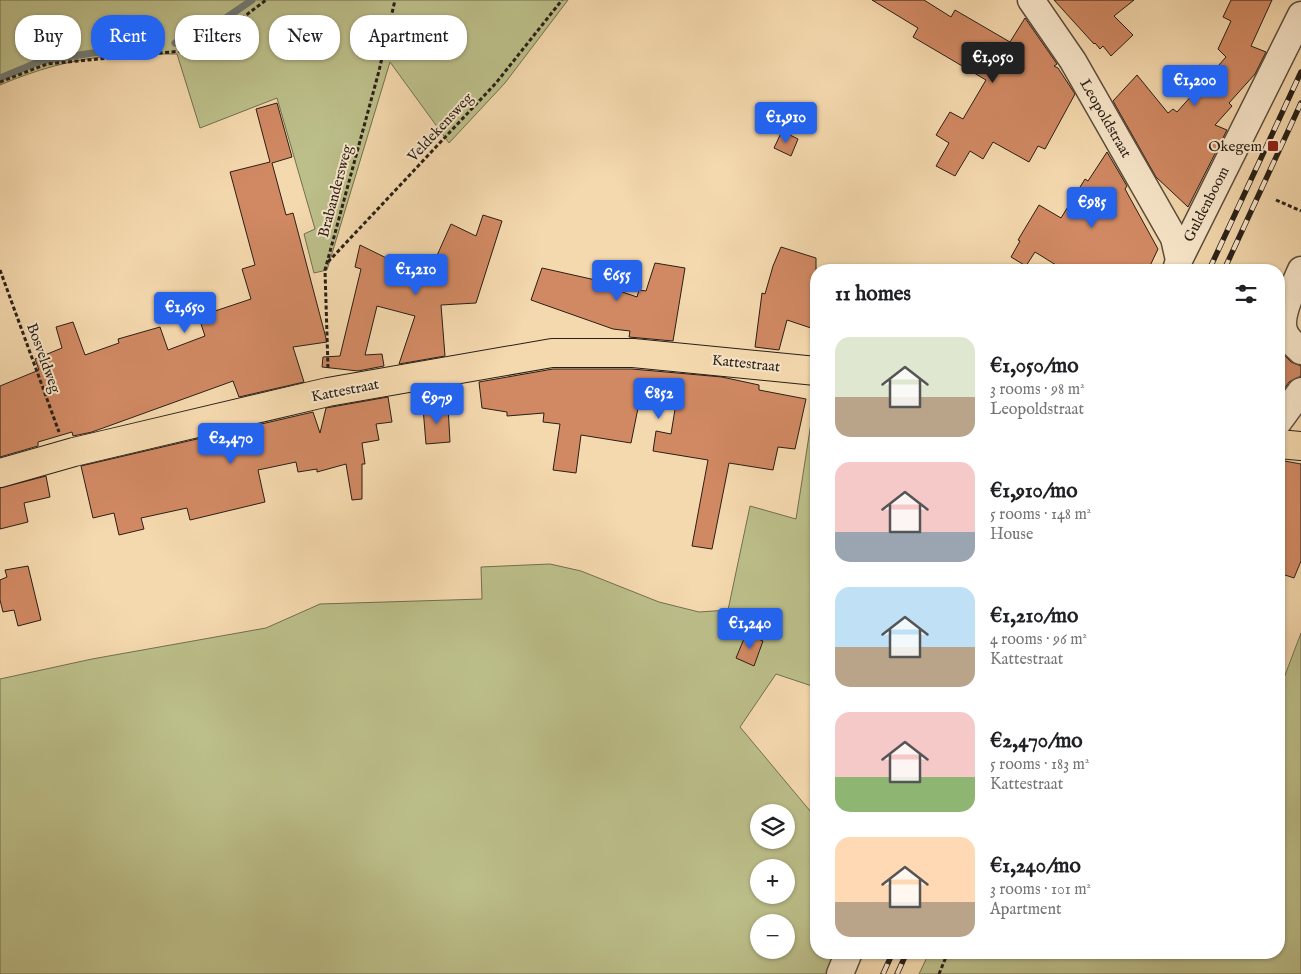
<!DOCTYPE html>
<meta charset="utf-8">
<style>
body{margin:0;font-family:"IM FELL English",serif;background:#f2f2f2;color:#202124;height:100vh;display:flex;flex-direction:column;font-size:19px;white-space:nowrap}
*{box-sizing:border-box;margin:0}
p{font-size:16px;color:#757577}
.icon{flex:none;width:28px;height:28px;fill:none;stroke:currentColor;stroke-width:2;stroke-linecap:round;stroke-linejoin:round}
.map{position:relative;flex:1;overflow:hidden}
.sheet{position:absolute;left:810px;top:264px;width:475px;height:695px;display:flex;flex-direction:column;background:#fff;border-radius:20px;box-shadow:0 1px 4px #0004}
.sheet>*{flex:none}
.guide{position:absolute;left:15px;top:15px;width:475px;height:45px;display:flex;gap:10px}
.controls{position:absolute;left:750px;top:804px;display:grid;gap:10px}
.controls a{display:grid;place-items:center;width:45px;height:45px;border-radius:50%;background:#fff;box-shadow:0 1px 4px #0004;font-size:25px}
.price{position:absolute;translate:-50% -42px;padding:0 11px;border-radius:5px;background:#2563eb;color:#fff;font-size:16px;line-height:32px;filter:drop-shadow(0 1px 2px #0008)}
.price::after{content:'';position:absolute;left:50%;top:30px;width:15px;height:11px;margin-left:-8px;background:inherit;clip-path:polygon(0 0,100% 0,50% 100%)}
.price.selected{background:#222;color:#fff}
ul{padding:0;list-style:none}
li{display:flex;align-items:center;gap:15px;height:125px;padding:0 25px}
li span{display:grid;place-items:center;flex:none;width:140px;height:100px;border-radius:15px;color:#555}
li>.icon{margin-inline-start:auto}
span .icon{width:60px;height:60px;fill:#fffc;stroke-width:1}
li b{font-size:21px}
h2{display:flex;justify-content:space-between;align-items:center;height:60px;padding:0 25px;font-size:21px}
.pill{padding:0 18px;border-radius:20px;background:#fff;box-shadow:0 1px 4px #0004;font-size:18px;line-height:45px}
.pill.selected{background:#2563eb;color:#fff}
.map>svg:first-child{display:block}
.green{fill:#bcbf8a;stroke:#726f50;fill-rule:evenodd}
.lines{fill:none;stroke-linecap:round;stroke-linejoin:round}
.stream{stroke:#707a76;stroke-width:7}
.building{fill:#d18963;stroke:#281f17}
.minor-casing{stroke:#5b4e3d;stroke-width:29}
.major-casing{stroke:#281f17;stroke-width:30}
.path{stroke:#281f17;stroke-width:3;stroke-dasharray:4 2.5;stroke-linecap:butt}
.minor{stroke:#f8e6ca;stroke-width:26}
.major{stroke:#f5d9ae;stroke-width:28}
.rail-casing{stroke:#281f17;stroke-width:5.5}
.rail{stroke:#f8e6ca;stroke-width:4;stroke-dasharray:11;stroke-linecap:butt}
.poi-dot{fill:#8f2418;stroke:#f8e6ca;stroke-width:2}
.labels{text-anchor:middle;stroke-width:4;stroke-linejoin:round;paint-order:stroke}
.street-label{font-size:15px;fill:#281f17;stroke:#f8e6ca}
.poi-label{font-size:15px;fill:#281f17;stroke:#f8e6ca;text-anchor:end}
</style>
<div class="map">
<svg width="1301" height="974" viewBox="0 0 1301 974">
<rect width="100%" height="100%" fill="#f5d9ae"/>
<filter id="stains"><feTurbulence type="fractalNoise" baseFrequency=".004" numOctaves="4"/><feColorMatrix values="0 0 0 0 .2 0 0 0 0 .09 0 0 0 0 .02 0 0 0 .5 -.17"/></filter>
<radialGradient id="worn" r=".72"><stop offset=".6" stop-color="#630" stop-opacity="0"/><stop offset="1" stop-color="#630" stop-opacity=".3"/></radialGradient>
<g class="green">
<path d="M0,0H568L505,83L449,143L390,62L327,270L314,273L304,234L315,229L277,98L200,128L177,54C155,54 133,54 111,56C73,59 35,70 0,85Z"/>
<path d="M816,391V682L815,687L776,674L740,727L816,818V952L844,953L835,974H0V679L92,659L266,628L320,604L482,599L481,567L550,564L581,571L659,602L699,612L728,610L750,506L796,519ZM759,812H786V840H759ZM759,868H786V895H759ZM759,922H786V950H759Z"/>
<polygon points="1301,633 1301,974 919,974 929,953 1279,952 1279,691"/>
</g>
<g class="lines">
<g class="stream">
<polyline points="175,43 220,22 252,0"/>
<polyline points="0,78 41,61 99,52 159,46"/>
</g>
</g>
<g class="building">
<polygon points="872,0 924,0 951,17 955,10 1010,42 1025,18 1057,64 1054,66 1058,68 1075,94 1045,149 1038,146 1029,162 993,142 983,159 970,151 955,176 936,166 949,143 936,135 950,112 963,119 986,80 913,37 918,28"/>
<polygon points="1054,0 1134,0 1114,16 1133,35 1111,56 1103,46 1100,49 1095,43 1094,44"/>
<polygon points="1231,0 1272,0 1251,46 1266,52 1255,74 1229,103 1232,106 1215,125 1227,130 1188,207 1156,177 1113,101 1137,75 1168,113 1173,109 1177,112 1226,57 1218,49 1231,21 1223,17"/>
<polygon points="277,103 292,157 272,163 286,215 293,213 327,342 293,347 304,382 239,397 233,381 92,432 73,436 72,432 38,442 38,446 0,457 0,386 39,370 35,359 62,348 56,327 73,322 85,355 119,343 118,339 160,327 168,350 205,336 200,321 210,317 209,313 251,299 242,269 255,265 230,172 270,162 256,109"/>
<polygon points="782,131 798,139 791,156 774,148"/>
<polygon points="1107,152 1127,186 1125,189 1158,249 1148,270 1064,270 1035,252 1026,266 1011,257 1020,241 1018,240 1039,205 1061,218 1085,179 1088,181"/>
<polygon points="483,215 502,221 476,303 441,305 445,356 399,364 415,316 377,306 365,355 382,354 384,366 358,371 322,367 323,357 340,356 361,269 355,267 360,245 427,278 451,224 476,236"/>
<polygon points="781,247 816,258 816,312 811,328 787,320 779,350 755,347 762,293 765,294 773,266"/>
<polygon points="655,263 685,268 673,341 629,337 630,331 613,329 531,300 542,268 600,281 599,284 637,297 639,290 646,291"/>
<polygon points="1279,350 1291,362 1301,366 1301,376 1289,382 1279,396"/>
<polygon points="553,369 632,369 722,377 759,385 759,390 806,399 795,449 778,447 773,470 729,463 712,549 692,546 708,460 653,451 656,431 671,434 677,397 641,393 631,443 581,435 576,473 553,470 560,424 543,422 544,413 507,416 507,412 482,408 479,382"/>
<polygon points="388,397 392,422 376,424 379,440 362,443 365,464 362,464 362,499 352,500 346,464 317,472 317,469 298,472 296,462 258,470 265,502 190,520 187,508 141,518 144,529 119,535 114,513 93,518 81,466 313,412 320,433 326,408"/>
<polygon points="448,406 450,442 426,444 423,408"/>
<polygon points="1279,460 1301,464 1301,561 1294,578 1279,573"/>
<polygon points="46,476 50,497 24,503 28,522 0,529 0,488"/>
<polygon points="28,566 41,620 18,626 14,610 3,612 0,600 0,580 7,577 5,570"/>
<polygon points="746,634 763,641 754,666 736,658"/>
</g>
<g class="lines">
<g class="minor-casing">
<g id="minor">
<polyline points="1031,0 1073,61 1174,238 1179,260 1176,270"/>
<polyline points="1179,260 1301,15"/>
<path d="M1301,270C1295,284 1279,315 1284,330C1286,339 1295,345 1301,351"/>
<polyline points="1279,421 1301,391"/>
<polyline points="840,974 849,952"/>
</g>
</g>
<g class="major-casing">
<g id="major">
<polyline points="1279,444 1301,446"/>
<polyline points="0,473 74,452 328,392 552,353 633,353 816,371"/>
</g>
</g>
<g class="path">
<polyline points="0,82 47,64 181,51 241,19 266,0"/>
<polyline points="1276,200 1301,211"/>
<polyline points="328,262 496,83 562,0"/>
<polyline points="0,270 59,432"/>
<polyline points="328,368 325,270 379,71 395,0"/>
<polyline points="939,974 948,952"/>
</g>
<use href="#minor" class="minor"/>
<use href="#major" class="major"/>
<g class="rail-casing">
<g id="rail">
<polyline points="1209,270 1301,72"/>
<polyline points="1224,270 1301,103"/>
<polyline points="883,974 893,952"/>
<polyline points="897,974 907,952"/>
</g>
</g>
<use href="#rail" class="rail"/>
</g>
<rect class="poi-dot" x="1267" y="140" width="12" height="12" rx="2.5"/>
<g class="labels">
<g class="street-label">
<text transform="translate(1106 118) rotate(60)" y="5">Leopoldstraat</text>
<text transform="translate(440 127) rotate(-47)" y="5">Veldekensweg</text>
<text transform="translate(335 191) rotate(-75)" y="5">Brabandersweg</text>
<text transform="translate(1206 204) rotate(-63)" y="5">Guldenboom</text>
<text transform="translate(44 358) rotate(70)" y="5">Bosveldweg</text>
<text transform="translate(746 363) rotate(6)" y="5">Kattestraat</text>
<text transform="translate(345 390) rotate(-11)" y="5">Kattestraat</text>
</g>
<g class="poi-label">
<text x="1262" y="151">Okegem</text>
</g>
</g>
<rect width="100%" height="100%" filter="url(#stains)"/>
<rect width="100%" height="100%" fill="url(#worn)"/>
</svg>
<div class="controls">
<a><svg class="icon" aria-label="layers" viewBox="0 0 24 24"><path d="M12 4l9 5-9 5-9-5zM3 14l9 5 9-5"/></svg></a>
<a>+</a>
<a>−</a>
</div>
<b class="price selected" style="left:993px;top:84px">€1,050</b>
<b class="price" style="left:1195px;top:107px">€1,200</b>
<b class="price" style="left:786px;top:144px">€1,910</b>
<b class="price" style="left:1092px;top:229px">€985</b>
<b class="price" style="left:416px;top:296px">€1,210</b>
<b class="price" style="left:617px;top:302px">€655</b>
<b class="price" style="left:185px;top:334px">€1,650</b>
<b class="price" style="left:659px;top:420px">€852</b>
<b class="price" style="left:437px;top:425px">€979</b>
<b class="price" style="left:231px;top:465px">€2,470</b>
<b class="price" style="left:750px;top:650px">€1,240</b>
<div class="guide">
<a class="pill">Buy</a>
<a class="pill selected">Rent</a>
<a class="pill">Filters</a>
<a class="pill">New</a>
<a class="pill">Apartment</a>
</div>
<section class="sheet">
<h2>11 homes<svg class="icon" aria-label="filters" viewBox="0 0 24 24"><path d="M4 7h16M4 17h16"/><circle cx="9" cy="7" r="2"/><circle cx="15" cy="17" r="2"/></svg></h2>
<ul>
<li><span style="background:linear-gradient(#dfe7d0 60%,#b9a48a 0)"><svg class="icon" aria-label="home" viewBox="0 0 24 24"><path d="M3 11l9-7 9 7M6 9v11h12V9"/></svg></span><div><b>€1,050/mo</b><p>3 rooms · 98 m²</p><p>Leopoldstraat</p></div></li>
<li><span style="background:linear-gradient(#f6c9c9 70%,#9aa5b1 0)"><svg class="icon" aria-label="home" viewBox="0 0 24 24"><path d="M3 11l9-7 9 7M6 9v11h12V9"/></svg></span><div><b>€1,910/mo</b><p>5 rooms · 148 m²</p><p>House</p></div></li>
<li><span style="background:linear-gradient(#bfe0f5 60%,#b9a48a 0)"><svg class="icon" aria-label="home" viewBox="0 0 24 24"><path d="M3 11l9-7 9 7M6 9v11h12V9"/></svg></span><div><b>€1,210/mo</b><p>4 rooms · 96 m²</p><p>Kattestraat</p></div></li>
<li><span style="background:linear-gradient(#f6c9c9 65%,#8fb573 0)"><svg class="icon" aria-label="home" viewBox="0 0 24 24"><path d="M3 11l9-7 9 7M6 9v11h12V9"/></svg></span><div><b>€2,470/mo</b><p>5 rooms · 183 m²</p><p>Kattestraat</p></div></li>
<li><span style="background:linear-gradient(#ffd9b3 65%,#b9a48a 0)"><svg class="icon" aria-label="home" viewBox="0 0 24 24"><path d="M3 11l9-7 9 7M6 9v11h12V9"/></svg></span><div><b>€1,240/mo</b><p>3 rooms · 101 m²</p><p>Apartment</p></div></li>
</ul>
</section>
</div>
